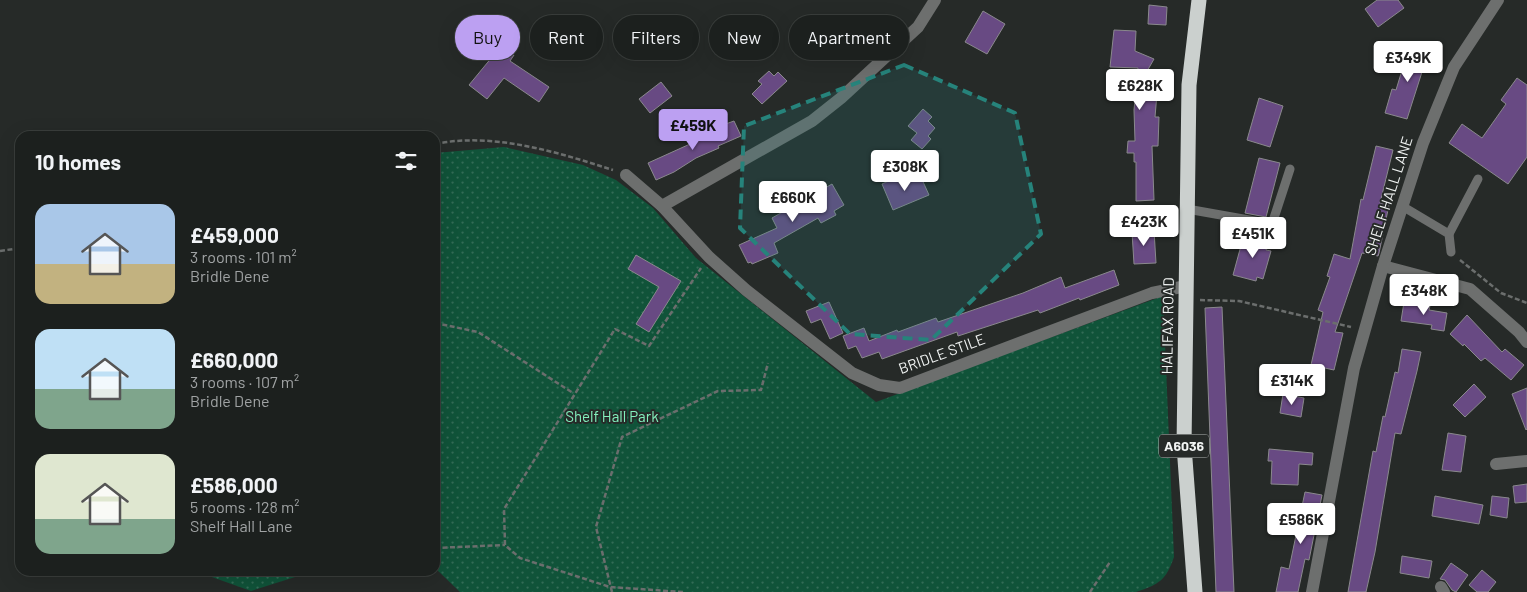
<!DOCTYPE html>
<meta charset="utf-8">
<style>
body{margin:0;font-family:Barlow,sans-serif;background:#292d2b;color:#f1f3f6;height:100vh;display:flex;flex-direction:column;font-size:19px;white-space:nowrap}
*{box-sizing:border-box;margin:0}
p{font-size:16px;color:#a0a3a4}
.icon{flex:none;width:28px;height:28px;fill:none;stroke:currentColor;stroke-width:2;stroke-linecap:round;stroke-linejoin:round}
.map{position:relative;flex:1;overflow:hidden}
.side{position:absolute;left:15px;top:131px;width:425px;height:445px;display:flex;flex-direction:column;background:#1c201e;border-radius:15px;box-shadow:0 5px 20px #0002,0 0 0 1px #3a3e3c}
.side>*{flex:none}
.guide{position:absolute;left:455px;top:15px;width:475px;height:45px;display:flex;gap:10px}
.price{position:absolute;translate:-50% -42px;padding:0 11px;border-radius:5px;background:#fff;color:#222;font-size:16px;line-height:32px;filter:drop-shadow(0 1px 2px #0008)}
.price::after{content:'';position:absolute;left:50%;top:30px;width:15px;height:11px;margin-left:-8px;background:inherit;clip-path:polygon(0 0,100% 0,50% 100%)}
.price.on{background:#bca0f2;color:#111}
ul{padding:0;list-style:none}
li{display:flex;align-items:center;gap:15px;height:125px;padding:0 20px}
li span{display:grid;place-items:center;flex:none;width:140px;height:100px;border-radius:15px;color:#555}
li>.icon{margin-inline-start:auto}
span .icon{width:60px;height:60px;fill:#fffc;stroke-width:1}
li b{font-size:21px}
h2{display:flex;justify-content:space-between;align-items:center;height:60px;padding:0 20px;font-size:21px}
.chip{padding:0 18px;border-radius:22px;background:#1c201e;box-shadow:0 5px 20px #0002,0 0 0 1px #3a3e3c;font-size:18px;line-height:45px}
.chip.on{background:#bca0f2;color:#111}
.map>svg:first-child{display:block}
.park{fill:url(#park-dots)}
.building{fill:#684a83;stroke:#8a898d}
.lines{fill:none;stroke-linecap:round;stroke-linejoin:round}
.path{stroke:#6b6e6d;stroke-width:2.5;stroke-dasharray:5 2.5;stroke-linecap:butt}
.lane{stroke:#6d6f6e;stroke-width:9}
.street{stroke:#6d6f6e;stroke-width:12}
.highway{stroke:#cbd0ce;stroke-width:15}
.marked{fill:#26837b;fill-opacity:0.2;stroke:#26837b;stroke-width:4;stroke-dasharray:10 6;stroke-linejoin:round}
.labels{text-anchor:middle;stroke-width:4;stroke-linejoin:round;paint-order:stroke}
.shield{fill:#262a28;stroke:#b5b8b7;stroke-width:1}
.shield-label{font-size:14px;font-weight:bold;fill:#f2f5f4}
.street-label{font-size:15px;fill:#f2f5f4;stroke:#262a28}
.park-label{font-size:15px;fill:#83f0bd;stroke:#262a28}
</style>
<div class="map">
<svg width="1527" height="592" viewBox="0 0 1527 592">
<defs>
<pattern id="park-dots" width="8" height="8" patternUnits="userSpaceOnUse" patternTransform="scale(1.25)"><rect width="8" height="8" fill="#105339"/><path d="M2 2h.1M6 6h.1" fill="none" stroke="#336c56" stroke-width="1.8" stroke-linecap="round"/></pattern>
</defs>
<rect width="100%" height="100%" fill="#262a28"/>
<g class="park">
<path d="M504,147L583,165L616,180L653,208L696,258L876,402L1163,296L1174,557C1166,580 1160,584 1136,592H460L435,568V153Z"/>
<polygon points="195,571 314,571 251,591"/>
</g>
<g class="building">
<polygon points="1377,0 1398,0 1404,8 1378,27 1365,9"/>
<polygon points="1149,5 1167,7 1166,25 1148,24"/>
<polygon points="983,11 1005,24 987,54 965,42"/>
<polygon points="839,16 850,28 825,51 814,39"/>
<polygon points="1114,30 1136,31 1135,51 1154,59 1142,80 1158,82 1155,117 1159,117 1158,146 1152,146 1154,200 1136,201 1136,162 1134,162 1134,153 1127,153 1128,141 1135,141 1134,110 1138,68 1110,67"/>
<polygon points="1410,44 1429,50 1407,119 1385,113 1392,89 1396,90"/>
<polygon points="502,45 514,55 510,61 549,87 539,102 504,78 487,99 469,85"/>
<polygon points="769,71 774,76 778,72 787,81 762,104 752,94 762,84 758,81"/>
<polygon points="1517,78 1527,85 1527,157 1508,184 1449,143 1462,124 1482,138 1506,104 1501,100"/>
<polygon points="661,82 672,96 650,113 639,99"/>
<polygon points="1259,98 1283,106 1270,147 1247,140"/>
<polygon points="923,109 932,117 928,121 935,128 928,136 931,139 922,149 911,140 917,133 908,126"/>
<polygon points="734,121 741,136 718,146 719,148 696,158 674,172 656,180 648,163 721,130 720,126"/>
<polygon points="1376,146 1393,150 1380,203 1389,205 1379,253 1378,256 1362,253 1335,332 1343,333 1334,370 1311,365 1323,312 1318,310 1330,277 1327,276 1334,254 1350,259 1361,199 1363,200"/>
<polygon points="1259,158 1280,163 1266,217 1245,213"/>
<polygon points="920,175 929,195 893,210 882,184 897,177 900,184"/>
<polygon points="832,184 844,205 834,211 836,215 821,223 818,218 774,243 778,253 752,264 751,262 748,263 739,245 777,228 772,218"/>
<polygon points="1154,230 1156,263 1134,264 1132,232"/>
<polygon points="1253,235 1269,239 1266,250 1271,251 1263,279 1257,277 1256,281 1233,275 1242,242 1250,244"/>
<polygon points="636,255 681,281 649,332 636,324 659,287 628,269"/>
<polygon points="1114,270 1119,285 1080,300 1079,298 1040,313 1038,310 958,336 957,332 882,359 879,352 862,358 856,346 848,349 843,336 864,328 869,341 897,330 898,332 936,318 938,322 1023,293 1061,277 1065,288"/>
<polygon points="829,302 843,333 830,339 821,319 811,323 806,311"/>
<polygon points="1404,302 1430,306 1429,310 1447,313 1444,331 1431,329 1432,325 1401,321"/>
<polygon points="1222,307 1234,592 1216,592 1205,308"/>
<polygon points="1467,315 1502,352 1505,349 1524,365 1511,380 1485,358 1481,361 1464,344 1463,346 1450,334"/>
<polygon points="1402,349 1421,352 1417,371 1401,434 1395,433 1375,552 1366,592 1348,592 1373,451 1376,452 1383,416 1385,417 1395,372 1398,373"/>
<polygon points="1474,384 1486,397 1465,417 1453,405"/>
<polygon points="1527,388 1527,429 1526,430 1512,394"/>
<polygon points="1283,394 1304,398 1301,417 1280,413"/>
<polygon points="1448,433 1466,436 1461,472 1442,470"/>
<polygon points="1269,449 1313,453 1312,465 1299,464 1298,485 1271,484 1272,461 1268,461"/>
<polygon points="1527,484 1527,502 1515,503 1513,486"/>
<polygon points="1305,492 1322,495 1309,560 1305,559 1298,592 1276,592 1281,567 1289,569"/>
<polygon points="1435,496 1483,505 1479,524 1432,516"/>
<polygon points="1492,496 1509,498 1507,518 1490,515"/>
<polygon points="1402,556 1432,561 1429,578 1400,573"/>
<polygon points="1451,563 1468,575 1456,592 1452,590 1445,580 1440,579"/>
<polygon points="1482,570 1496,582 1488,592 1477,592 1469,585"/>
</g>
<g class="lines">
<g class="path">
<path d="M435,144C493,132 557,152 613,170"/>
<polyline points="0,251 20,248"/>
<polyline points="1460,260 1501,293 1527,303"/>
<polyline points="1200,300 1239,301 1351,327"/>
<polyline points="435,323 478,332 573,393"/>
<polyline points="435,548 505,545"/>
<polyline points="612,592 596,527 622,437 718,391 761,390 768,363"/>
<polyline points="683,592 610,587 520,558 505,545 504,509 615,329 649,346 701,268"/>
<polyline points="1090,592 1110,562"/>
</g>
<g class="lane">
<polyline points="1402,206 1449,234 1451,252"/>
<polyline points="1187,209 1272,224 1290,169"/>
<polyline points="1449,234 1478,179"/>
</g>
<g class="street">
<polyline points="626,175 662,206 709,257 746,290 852,373 879,385 900,388 1152,293 1186,286"/>
<polyline points="662,206 812,121 841,98 918,27 935,0"/>
<polyline points="1383,266 1470,289 1519,332 1527,342"/>
<polyline points="1496,464 1527,461"/>
<polyline points="1441,587 1444,592"/>
<polyline points="1312,592 1354,368 1383,266 1423,143 1454,67 1498,0"/>
</g>
<polyline class="highway" points="1195,592 1184,446 1189,85 1199,0"/>
</g>
<path class="marked" d="M904,65L1015,113L1041,234L931,340L850,334L740,228L744,126Z"/>
<g class="labels">
<rect class="shield" x="1159" y="434.5" width="50" height="23" rx="4"/>
<g class="shield-label">
<text x="1184" y="451">A6036</text>
</g>
<g class="street-label">
<text transform="translate(1389 196) rotate(-72)" y="5">SHELF HALL LANE</text>
<text transform="translate(1168 326) rotate(-89)" y="5">HALIFAX ROAD</text>
<text transform="translate(942 354) rotate(-20)" y="5">BRIDLE STILE</text>
</g>
<g class="park-label">
<text x="612" y="422">Shelf Hall Park</text>
</g>
</g>
</svg>
<b class="price" style="left:1408px;top:83px">£349K</b>
<b class="price" style="left:1140px;top:111px">£628K</b>
<b class="price on" style="left:693px;top:151px">£459K</b>
<b class="price" style="left:905px;top:192px">£308K</b>
<b class="price" style="left:793px;top:223px">£660K</b>
<b class="price" style="left:1144px;top:247px">£423K</b>
<b class="price" style="left:1253px;top:259px">£451K</b>
<b class="price" style="left:1424px;top:316px">£348K</b>
<b class="price" style="left:1292px;top:406px">£314K</b>
<b class="price" style="left:1301px;top:545px">£586K</b>
<div class="guide">
<a class="chip on">Buy</a>
<a class="chip">Rent</a>
<a class="chip">Filters</a>
<a class="chip">New</a>
<a class="chip">Apartment</a>
</div>
<section class="side">
<h2>10 homes<svg class="icon" aria-label="filters" viewBox="0 0 24 24"><path d="M4 7h16M4 17h16"/><circle cx="9" cy="7" r="2"/><circle cx="15" cy="17" r="2"/></svg></h2>
<ul>
<li><span style="background:linear-gradient(#a9c7e8 60%,#c2b280 0)"><svg class="icon" aria-label="home" viewBox="0 0 24 24"><path d="M3 11l9-7 9 7M6 9v11h12V9"/></svg></span><div><b>£459,000</b><p>3 rooms · 101 m²</p><p>Bridle Dene</p></div></li>
<li><span style="background:linear-gradient(#bfe0f5 60%,#7fa58c 0)"><svg class="icon" aria-label="home" viewBox="0 0 24 24"><path d="M3 11l9-7 9 7M6 9v11h12V9"/></svg></span><div><b>£660,000</b><p>3 rooms · 107 m²</p><p>Bridle Dene</p></div></li>
<li><span style="background:linear-gradient(#dfe7d0 65%,#7fa58c 0)"><svg class="icon" aria-label="home" viewBox="0 0 24 24"><path d="M3 11l9-7 9 7M6 9v11h12V9"/></svg></span><div><b>£586,000</b><p>5 rooms · 128 m²</p><p>Shelf Hall Lane</p></div></li>
</ul>
</section>
</div>
